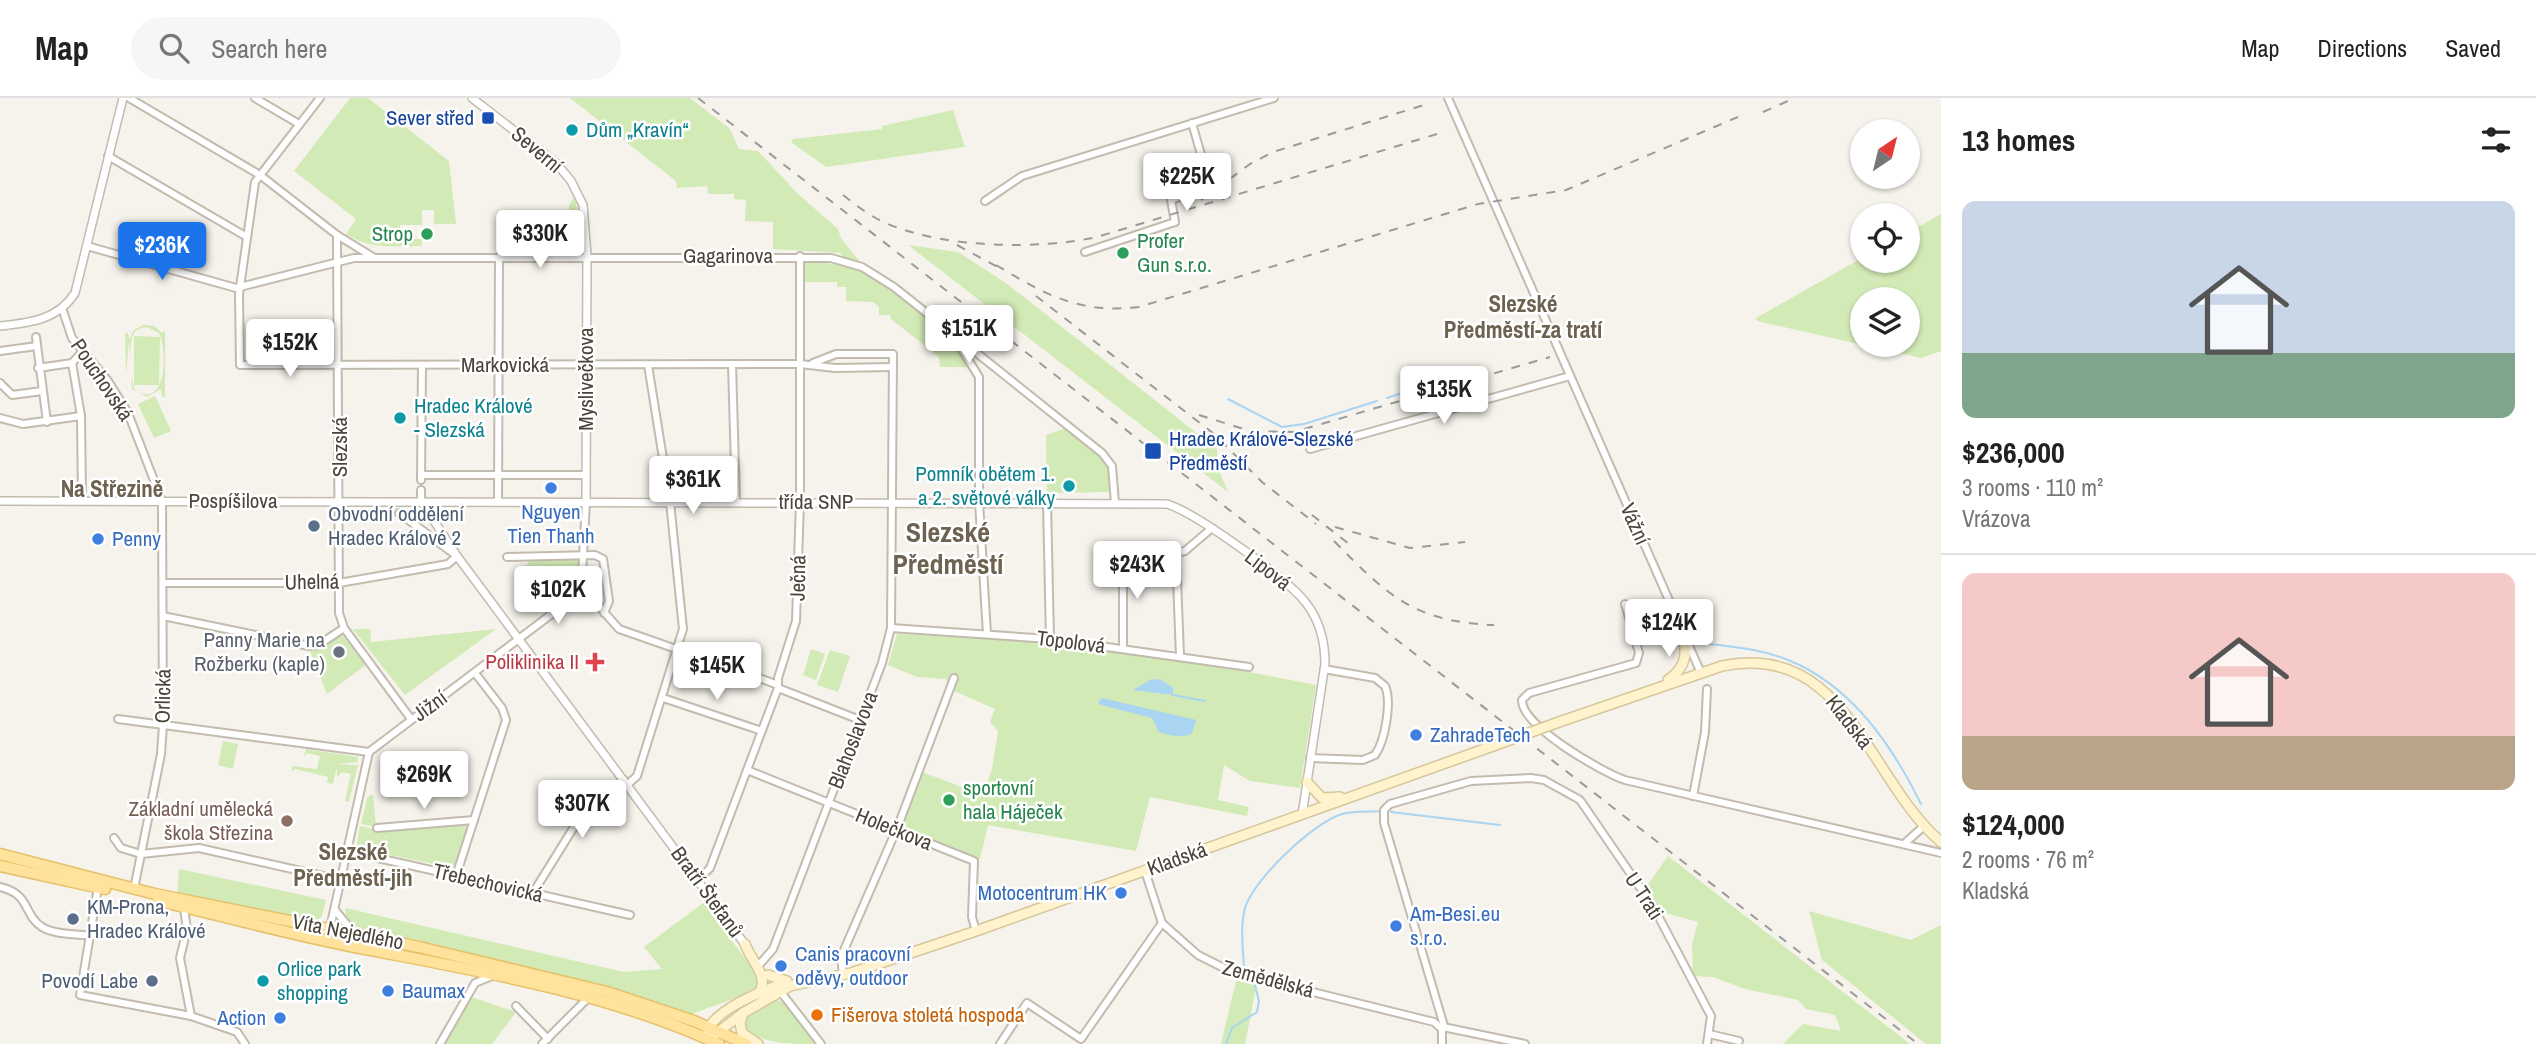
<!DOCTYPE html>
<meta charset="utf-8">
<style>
body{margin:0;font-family:"Archivo Narrow",sans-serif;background:#f6f6f6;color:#222;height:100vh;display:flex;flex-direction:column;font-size:26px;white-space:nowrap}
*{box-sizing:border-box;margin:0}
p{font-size:23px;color:#767676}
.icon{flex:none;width:38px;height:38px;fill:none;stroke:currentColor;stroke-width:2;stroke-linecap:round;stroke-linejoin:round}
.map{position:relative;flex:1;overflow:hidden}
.drawer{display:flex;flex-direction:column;background:#fff;width:595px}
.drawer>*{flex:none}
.needle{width:46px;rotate:35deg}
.controls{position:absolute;left:1850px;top:21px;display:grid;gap:14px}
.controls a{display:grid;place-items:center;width:70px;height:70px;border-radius:50%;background:#fff;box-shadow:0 2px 5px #0004;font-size:35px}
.price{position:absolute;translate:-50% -60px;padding:0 16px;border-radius:7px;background:#fff;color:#222;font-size:23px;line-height:46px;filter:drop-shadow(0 2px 4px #0008)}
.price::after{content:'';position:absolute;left:50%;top:42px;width:21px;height:16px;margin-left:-10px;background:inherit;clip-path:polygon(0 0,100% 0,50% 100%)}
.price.active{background:#1a73e8;color:#fff}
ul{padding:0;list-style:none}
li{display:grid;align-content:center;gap:14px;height:371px;padding:0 21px}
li+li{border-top:2px solid #e0e0e0}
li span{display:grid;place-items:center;height:217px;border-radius:14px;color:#555}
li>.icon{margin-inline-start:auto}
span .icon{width:126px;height:126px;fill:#fffc;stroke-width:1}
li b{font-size:30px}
h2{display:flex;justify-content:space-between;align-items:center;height:84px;padding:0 21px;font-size:30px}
header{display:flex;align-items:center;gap:42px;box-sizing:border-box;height:98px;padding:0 35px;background:#fff;border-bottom:2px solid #e0e0e0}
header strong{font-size:33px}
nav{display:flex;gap:38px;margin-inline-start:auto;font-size:24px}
.search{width:490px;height:63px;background:#f6f6f6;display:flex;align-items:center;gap:18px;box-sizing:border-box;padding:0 24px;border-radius:38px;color:#767676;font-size:26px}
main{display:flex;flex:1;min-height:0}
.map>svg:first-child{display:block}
.green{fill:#d2eab5;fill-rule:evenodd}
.water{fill:#a9d4f2}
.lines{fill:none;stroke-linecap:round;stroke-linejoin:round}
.stream{stroke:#a9d4f2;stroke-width:2}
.minor-casing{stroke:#c2bbae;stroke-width:10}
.tertiary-casing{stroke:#c2bbae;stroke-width:10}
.secondary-casing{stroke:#d6c79b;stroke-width:12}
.primary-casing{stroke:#e6c16a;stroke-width:13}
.minor{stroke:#fff;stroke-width:6}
.tertiary{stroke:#fff;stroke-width:7}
.secondary{stroke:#fff3cd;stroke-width:9}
.primary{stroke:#ffe39c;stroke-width:10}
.rail{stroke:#9a9a9a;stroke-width:2;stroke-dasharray:9 9;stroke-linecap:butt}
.secondary-bridge-casing{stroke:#d6c79b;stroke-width:12;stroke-linecap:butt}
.secondary-bridge{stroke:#fff3cd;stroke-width:9}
.transit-dot{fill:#1a4fb4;stroke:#fff;stroke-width:2.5}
.culture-dot{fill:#0f9aa8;stroke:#fff;stroke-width:2.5}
.leisure-dot{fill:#2e9e5b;stroke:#fff;stroke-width:2.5}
.shop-dot{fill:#3f7fe0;stroke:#fff;stroke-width:2.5}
.service-dot{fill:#5c6f8a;stroke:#fff;stroke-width:2.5}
.worship-dot{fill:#6b7280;stroke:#fff;stroke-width:2.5}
.health-dot{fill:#e0444e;stroke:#fff;stroke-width:2.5}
.education-dot{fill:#8d6e63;stroke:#fff;stroke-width:2.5}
.food-dot{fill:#e8710a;stroke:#fff;stroke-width:2.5}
.labels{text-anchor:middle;stroke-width:5;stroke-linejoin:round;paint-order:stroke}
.transit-label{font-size:21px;fill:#164399;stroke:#fff;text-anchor:end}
.culture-label{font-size:21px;fill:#0d838f;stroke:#fff;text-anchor:start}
.street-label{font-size:21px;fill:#4b4439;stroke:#fff}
.leisure-label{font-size:21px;fill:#27864d;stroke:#fff;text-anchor:start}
.shop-label{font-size:21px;fill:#366cbe;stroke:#fff;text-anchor:start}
.service-label{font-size:21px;fill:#4e5e75;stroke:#fff;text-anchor:start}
.worship-label{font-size:21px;fill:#5b616d;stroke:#fff;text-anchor:end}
.health-label{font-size:21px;fill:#be3a42;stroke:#fff;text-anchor:end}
.education-label{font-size:21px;fill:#785e54;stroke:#fff;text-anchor:end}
.food-label{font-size:21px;fill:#c56008;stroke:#fff;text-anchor:start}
.neighbourhood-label{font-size:23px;font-weight:bold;fill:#6e6250;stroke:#fff}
.district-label{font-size:28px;font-weight:bold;fill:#6e6250;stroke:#fff}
</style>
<header>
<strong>Map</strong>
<div class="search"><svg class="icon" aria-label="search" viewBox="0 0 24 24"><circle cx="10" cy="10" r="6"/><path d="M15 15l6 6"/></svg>Search here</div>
<nav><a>Map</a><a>Directions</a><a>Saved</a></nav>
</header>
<main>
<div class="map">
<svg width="1941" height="946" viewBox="0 0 1941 946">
<rect width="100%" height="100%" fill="#f6f3ec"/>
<g class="green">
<path d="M350,0H368L449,63L456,126H434V112H422V127H400V140L422,141V148C394,148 370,152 346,136L356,121L294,73Z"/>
<polygon points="570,0 690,0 730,31 739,51 758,53 797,95 838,131 841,140 860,164 842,160 841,155 773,151 773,124 745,123 746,102 734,101 734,96 708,96 707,88 677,90 676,83"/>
<polygon points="953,12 965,49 826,69 791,44 793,41 882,31 882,28"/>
<polygon points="574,98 583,132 577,138 569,133 569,108"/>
<path d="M1941,116V253L1921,260L1757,223L1756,220L1862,160L1908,163V135ZM1908,201V247H1862V201Z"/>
<polygon points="908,147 958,154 1006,185 1217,351 1217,368 1228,394"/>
<polygon points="809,162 861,171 886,187 948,237 969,269 940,269 939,259 891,221 890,217 879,217 879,209 873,204 846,203 846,189 837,189 837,184 802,184 803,167"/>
<path d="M143,227L154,228L162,235L165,232V299H162L161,291L147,299L132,291L129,243L126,277L125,235H128L129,241L134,232ZM147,229L159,235C167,251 168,311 136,293C130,285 128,247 133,237C136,231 141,230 147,229Z"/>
<polygon points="134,238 160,239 159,287 134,287"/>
<polygon points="155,298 171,333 154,340 138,306"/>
<polygon points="1066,330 1108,366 1110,394 1047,395 1046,337"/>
<polygon points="530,462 578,462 574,488 545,513 519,478"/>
<polygon points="353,531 370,531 371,544 496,531 405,597"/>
<polygon points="897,536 1055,544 1213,567 1316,587 1300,690 1250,683 1224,667 1218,702 1249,709 1247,718 1150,699 1136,753 988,727 980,761 902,731 922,674 983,697 992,671 998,633 990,624 995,611 954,593 946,581 917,579 888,567"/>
<polygon points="342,537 367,566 327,596 309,550 320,549"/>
<polygon points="811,551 825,556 816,582 803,577"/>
<polygon points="830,552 850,558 838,594 817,587"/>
<polygon points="223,643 238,646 233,671 218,667"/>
<polygon points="306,651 358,659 358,664 336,666 358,667 349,704 345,703 351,676 341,674 337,680 337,669 333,686 327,685 328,679 295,671 291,674 293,668 317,671 320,658 307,655 304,659"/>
<polygon points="370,697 373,697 376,729 361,726 367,700"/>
<polygon points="464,727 469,732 458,767 454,766 453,770 356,750 360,728 374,731 375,734"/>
<polygon points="1668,758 1910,946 1783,946 1803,926 1841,933 1835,917 1806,911 1798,902 1745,891 1713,879 1693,878 1692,846 1698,824 1662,814 1647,788"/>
<polygon points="179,771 326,802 322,818 316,824 177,797"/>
<polygon points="703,805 761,881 760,891 689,917 352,828 347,823 345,810 624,874 662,871 644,849"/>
<polygon points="1809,813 1911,842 1941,827 1941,946 1926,946 1822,862"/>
<polygon points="1236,883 1257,885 1245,946 1221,946"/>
<polygon points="471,899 516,914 492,946 444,946"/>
<path d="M778,902L784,905L816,946C790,946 762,946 743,930L744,919Z"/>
</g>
<g class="water">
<polygon points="1160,581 1173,590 1173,597 1133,592 1150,582"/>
<path d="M1102,600L1196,622L1192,635C1182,641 1169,637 1159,634L1152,620L1101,607L1098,605Z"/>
</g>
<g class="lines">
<g class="stream">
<polyline points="1387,300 1408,293"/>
<polyline points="1228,301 1282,329 1304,326 1377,303"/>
<path d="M1703,545C1732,549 1762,551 1788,562C1851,587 1892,647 1921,706"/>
<polyline points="1173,597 1205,603"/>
<polyline points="1391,714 1500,727"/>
<path d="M1244,870C1243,850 1240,829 1245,810C1253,782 1314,724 1342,716C1354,713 1368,714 1381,713"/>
<polyline points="1226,946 1232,930 1257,914 1259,903 1254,883"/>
</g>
<g class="minor-casing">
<g id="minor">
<polyline points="129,0 260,77 337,137 373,159"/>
<polyline points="255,0 299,26"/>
<polyline points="320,0 255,84 239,196 240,267 800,266 835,270 893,269"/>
<polyline points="1448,0 1701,575"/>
<polyline points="108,58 247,139"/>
<polyline points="985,103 1022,78 1274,0"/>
<polyline points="337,137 339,515 344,530 411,621"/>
<polyline points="87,148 236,190 354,160 831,160 862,169 894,189 1102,355 1112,368 1115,405"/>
<polyline points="1085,154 1175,124 1171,102 1210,88 1192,25"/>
<polyline points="62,210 72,240 108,283 128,315 162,403 163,627 161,656 134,791"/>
<polyline points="36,239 47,324"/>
<polyline points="956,242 979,279 979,404 987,536"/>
<polyline points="0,253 37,248"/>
<polyline points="72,265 81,318 82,403"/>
<polyline points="732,266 736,404"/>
<polyline points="38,270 72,265 81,255"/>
<polyline points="0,285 12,297 42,293"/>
<polyline points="0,320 23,326 81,318"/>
<polyline points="1310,351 1570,278"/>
<polyline points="421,377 586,377"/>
<polyline points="421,382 422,268"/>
<polyline points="421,403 421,392"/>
<polyline points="498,403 499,159"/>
<polyline points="1047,404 1050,541"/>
<polyline points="1098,455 1176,455 1185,453 1212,430"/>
<polyline points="1123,455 1123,551"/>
<polyline points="1176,455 1180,558"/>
<polyline points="507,459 595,457 603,461 609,503 604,515"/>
<polyline points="163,485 339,485 448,466 457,458 399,415"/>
<polyline points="581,494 597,506 619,531 679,552"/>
<path d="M1625,506L1639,555L1636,565L1529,595L1522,602C1521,628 1602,674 1625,682L1941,755"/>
<polyline points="163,518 309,548 320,546 344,530"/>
<polyline points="891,530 1050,541 1249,569"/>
<polyline points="727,568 778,587"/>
<polyline points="778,590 860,622"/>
<polyline points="663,600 762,633"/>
<polyline points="118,621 369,654"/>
<path d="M1310,660L1363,662L1375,657C1385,643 1392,604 1385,588L1375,580L1324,571"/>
<polyline points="747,672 974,763 972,819 976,833"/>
<polyline points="627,687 637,678 683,531 670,404 648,267"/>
<polyline points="1693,698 1705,634 1707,591"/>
<polyline points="377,730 474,722"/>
<polyline points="114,740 121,750 141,756 199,750 341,782"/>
<polyline points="1904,746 1924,728"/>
<polyline points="347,753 630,817"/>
<polyline points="1145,773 1162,825 1198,857 1232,874 1434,924 1442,931 1442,946"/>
<polyline points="456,778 506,622 502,610 475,575"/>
<polyline points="698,782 710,770 778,590 778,580 796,523 800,404 800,158"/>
<path d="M0,789C31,796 23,817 42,829C55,837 77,836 92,838"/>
<polyline points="98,789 80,897 191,918 237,934 245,946"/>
<polyline points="533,795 582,716 624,682"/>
<polyline points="184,810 187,831 180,860 191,918"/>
<polyline points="335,812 352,833"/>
<polyline points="330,830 369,654 581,494 586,404"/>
<polyline points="760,866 773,851 882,565 891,530 893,256 836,256 813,265"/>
<polyline points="843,877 841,859 898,728 954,580"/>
<polyline points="780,893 821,946"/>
<polyline points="516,908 548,941"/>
<polyline points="1444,928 1384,725 1384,712 1390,706 1471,683 1531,680 1544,682 1580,702 1654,810 1711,918 1707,946"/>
<polyline points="1443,929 1525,946"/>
<polyline points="1709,936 1739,943"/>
<polyline points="440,946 475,885 492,878"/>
<polyline points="542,946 585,903"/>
<polyline points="1000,946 1027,905 1081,941 1162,825"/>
</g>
</g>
<g class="tertiary-casing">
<g id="tertiary">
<polyline points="472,0 557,66 571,83 583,107 587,158 586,404"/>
<path d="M0,228C29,225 58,222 75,195L123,0"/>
<path d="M0,403L1167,406C1196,415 1288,481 1306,505C1320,523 1325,544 1325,566L1302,717"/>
<polyline points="421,403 457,458 747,849"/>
</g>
</g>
<g class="secondary-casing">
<g id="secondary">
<path d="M1668,582C1687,569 1687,555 1683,535"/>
<path d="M1559,624L1722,568C1846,542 1868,682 1941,744"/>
<polyline points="1307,684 1322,700 1340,699"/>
<path d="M745,846C751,863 770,878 759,896"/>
<polyline points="768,877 787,883"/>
<polyline points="743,916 740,925 742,935 758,946"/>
<path d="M708,934C711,913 766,891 785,885"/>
<polyline points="713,938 743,915 790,888 851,875 976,833 1493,648"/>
</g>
</g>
<g class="primary-casing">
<g id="primary">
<polyline points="0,756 155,796 419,849 607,894 694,923 746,946"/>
<polyline points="0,768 105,791"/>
<path d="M158,803C223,818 289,836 355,849C478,873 603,893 719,946"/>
</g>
</g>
<use href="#minor" class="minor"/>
<use href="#tertiary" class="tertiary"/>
<use href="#secondary" class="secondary"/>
<use href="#primary" class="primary"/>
<g class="rail">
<polyline points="698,0 1918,946"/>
<polyline points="1763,14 1795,0"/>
<path d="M843,97C857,108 871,119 888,126C944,150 1039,152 1097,139L1437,36"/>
<polyline points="1201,102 1250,66 1273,54 1427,6"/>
<polyline points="957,147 1003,172"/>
<path d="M996,167C1046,197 1079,216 1139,209L1478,106L1566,92L1738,19"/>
<polyline points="1036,198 1214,336 1262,384 1316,426"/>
<polyline points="1199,317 1250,333 1294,334 1550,259"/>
<polyline points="1312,417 1349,446"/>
<polyline points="1335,429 1410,450 1465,444"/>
<path d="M1334,443C1387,497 1414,524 1494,527"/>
</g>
<g class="secondary-bridge-casing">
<polyline id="secondary-bridge" points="1493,648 1559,624"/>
</g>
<use href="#secondary-bridge" class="secondary-bridge"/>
</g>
<g class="transit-dot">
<rect x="481" y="13" width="14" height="14" rx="3.5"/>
<rect x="1144" y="344" width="18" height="18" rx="3.5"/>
</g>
<g class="culture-dot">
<circle cx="572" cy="32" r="7"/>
<circle cx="400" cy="320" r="7"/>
<circle cx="1069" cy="388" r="7"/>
<circle cx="263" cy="883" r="7"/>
</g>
<g class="leisure-dot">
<circle cx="427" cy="136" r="7"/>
<circle cx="1123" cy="155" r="7"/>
<circle cx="949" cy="702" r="7"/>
</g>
<g class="shop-dot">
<circle cx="551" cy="390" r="7"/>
<circle cx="98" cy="441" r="7"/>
<circle cx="1416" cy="637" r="7"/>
<circle cx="1121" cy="795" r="7"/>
<circle cx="1396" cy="828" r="7"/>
<circle cx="781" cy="868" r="7"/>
<circle cx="388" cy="893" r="7"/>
<circle cx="280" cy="920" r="7"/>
</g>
<g class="service-dot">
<circle cx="314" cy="428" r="7"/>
<circle cx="73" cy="821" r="7"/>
<circle cx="152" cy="883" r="7"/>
</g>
<circle class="worship-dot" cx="339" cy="554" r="7"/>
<path class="health-dot" d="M591.5 553.5h7v7h7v7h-7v7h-7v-7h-7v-7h7z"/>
<circle class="education-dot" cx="287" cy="723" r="7"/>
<circle class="food-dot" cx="817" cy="917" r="7"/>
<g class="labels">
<g class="transit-label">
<text x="474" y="27">Sever střed</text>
<text x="1169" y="348" text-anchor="start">Hradec Králové-Slezské<tspan x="1169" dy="24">Předměstí</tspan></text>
</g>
<g class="culture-label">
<text x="586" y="39">Dům „Kravín“</text>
<text x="414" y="315">Hradec Králové<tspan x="414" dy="24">- Slezská</tspan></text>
<text x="1055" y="383" text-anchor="end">Pomník obětem 1.<tspan x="1055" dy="24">a 2. světové války</tspan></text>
<text x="277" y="878">Orlice park<tspan x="277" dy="24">shopping</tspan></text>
</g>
<g class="street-label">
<text transform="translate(537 52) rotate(40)" y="7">Severní</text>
<text x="728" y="165">Gagarinova</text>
<text x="505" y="274">Markovická</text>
<text transform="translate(586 281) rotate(-90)" y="7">Myslivečkova</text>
<text transform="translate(102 282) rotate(56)" y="7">Pouchovská</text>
<text transform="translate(340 349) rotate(-90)" y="7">Slezská</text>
<text x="233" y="410">Pospíšilova</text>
<text x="816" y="411">třída SNP</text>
<text transform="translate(1635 426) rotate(66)" y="7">Vážní</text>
<text transform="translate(1268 472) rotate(38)" y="7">Lipová</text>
<text transform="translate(798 480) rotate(-89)" y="7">Ječná</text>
<text transform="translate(312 484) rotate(-1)" y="7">Uhelná</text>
<text transform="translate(1071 544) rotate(7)" y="7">Topolová</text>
<text transform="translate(163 598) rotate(-89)" y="7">Orlická</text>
<text transform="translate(430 608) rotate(-36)" y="7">Jižní</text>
<text transform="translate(1849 624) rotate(52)" y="7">Kladská</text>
<text transform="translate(853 642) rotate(-69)" y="7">Blahoslavova</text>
<text transform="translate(894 731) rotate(22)" y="7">Holečkova</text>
<text transform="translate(1177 761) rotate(-20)" y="7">Kladská</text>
<text transform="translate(488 785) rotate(13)" y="7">Třebechovická</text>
<text transform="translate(707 794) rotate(54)" y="7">Bratří Štefanů</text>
<text transform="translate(1644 798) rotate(57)" y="7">U Trati</text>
<text transform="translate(348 834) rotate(11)" y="7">Víta Nejedlého</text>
<text transform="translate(1268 881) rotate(15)" y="7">Zemědělská</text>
</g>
<g class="leisure-label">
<text x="413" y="143" text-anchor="end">Strop</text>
<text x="1137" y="150">Profer<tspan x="1137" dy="24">Gun s.r.o.</tspan></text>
<text x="963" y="697">sportovní<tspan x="963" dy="24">hala Háječek</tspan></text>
</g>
<g class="shop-label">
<text x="551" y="421" text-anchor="middle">Nguyen<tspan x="551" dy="24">Tien Thanh</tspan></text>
<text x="112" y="448">Penny</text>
<text x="1430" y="644">ZahradeTech</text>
<text x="1107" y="802" text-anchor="end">Motocentrum HK</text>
<text x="1410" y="823">Am-Besi.eu<tspan x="1410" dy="24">s.r.o.</tspan></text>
<text x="795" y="863">Canis pracovní<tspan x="795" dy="24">oděvy, outdoor</tspan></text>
<text x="402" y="900">Baumax</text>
<text x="266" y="927" text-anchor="end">Action</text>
</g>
<g class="service-label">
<text x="328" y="423">Obvodní oddělení<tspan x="328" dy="24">Hradec Králové 2</tspan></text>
<text x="87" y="816">KM-Prona,<tspan x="87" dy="24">Hradec Králové</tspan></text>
<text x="138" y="890" text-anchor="end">Povodí Labe</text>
</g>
<g class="worship-label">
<text x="325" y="549">Panny Marie na<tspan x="325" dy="24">Rožberku (kaple)</tspan></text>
</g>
<g class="health-label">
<text x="579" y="571">Poliklinika II</text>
</g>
<g class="education-label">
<text x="273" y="718">Základní umělecká<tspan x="273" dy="24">škola Střezina</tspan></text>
</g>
<g class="food-label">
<text x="831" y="924">Fišerova stoletá hospoda</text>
</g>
<g class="neighbourhood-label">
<text x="1523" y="214">Slezské<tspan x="1523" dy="26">Předměstí-za tratí</tspan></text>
<text x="112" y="399">Na Střezině</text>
<text x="353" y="762">Slezské<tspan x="353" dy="26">Předměstí-jih</tspan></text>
</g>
<g class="district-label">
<text x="948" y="444">Slezské<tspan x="948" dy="32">Předměstí</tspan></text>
</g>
</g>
</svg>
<div class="controls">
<a><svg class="needle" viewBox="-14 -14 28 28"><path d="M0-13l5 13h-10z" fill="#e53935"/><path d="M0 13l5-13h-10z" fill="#767676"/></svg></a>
<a><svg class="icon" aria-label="locate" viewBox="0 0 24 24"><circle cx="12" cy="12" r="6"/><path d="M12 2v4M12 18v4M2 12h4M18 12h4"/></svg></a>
<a><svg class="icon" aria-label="layers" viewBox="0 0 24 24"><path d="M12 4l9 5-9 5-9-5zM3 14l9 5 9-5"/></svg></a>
</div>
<b class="price" style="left:1187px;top:115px">$225K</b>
<b class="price" style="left:540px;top:172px">$330K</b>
<b class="price active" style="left:162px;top:184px">$236K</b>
<b class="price" style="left:969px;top:267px">$151K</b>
<b class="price" style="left:290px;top:281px">$152K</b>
<b class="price" style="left:1444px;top:328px">$135K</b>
<b class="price" style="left:693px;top:418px">$361K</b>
<b class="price" style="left:1137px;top:503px">$243K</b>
<b class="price" style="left:558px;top:528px">$102K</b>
<b class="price" style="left:1669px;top:561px">$124K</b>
<b class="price" style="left:717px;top:604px">$145K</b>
<b class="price" style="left:424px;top:713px">$269K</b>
<b class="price" style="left:582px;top:742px">$307K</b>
</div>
<section class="drawer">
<h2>13 homes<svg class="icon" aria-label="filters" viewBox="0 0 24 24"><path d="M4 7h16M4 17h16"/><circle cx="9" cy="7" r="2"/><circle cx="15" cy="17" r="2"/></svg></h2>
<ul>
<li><span style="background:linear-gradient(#c9d6e8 70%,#7fa58c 0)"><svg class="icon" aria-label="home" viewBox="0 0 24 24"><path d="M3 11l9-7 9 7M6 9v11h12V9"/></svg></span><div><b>$236,000</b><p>3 rooms · 110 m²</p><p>Vrázova</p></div></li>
<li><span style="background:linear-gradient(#f6c9c9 75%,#b9a48a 0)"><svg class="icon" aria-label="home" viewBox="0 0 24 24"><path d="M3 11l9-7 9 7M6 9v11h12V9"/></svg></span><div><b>$124,000</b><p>2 rooms · 76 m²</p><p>Kladská</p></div></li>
</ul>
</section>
</main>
